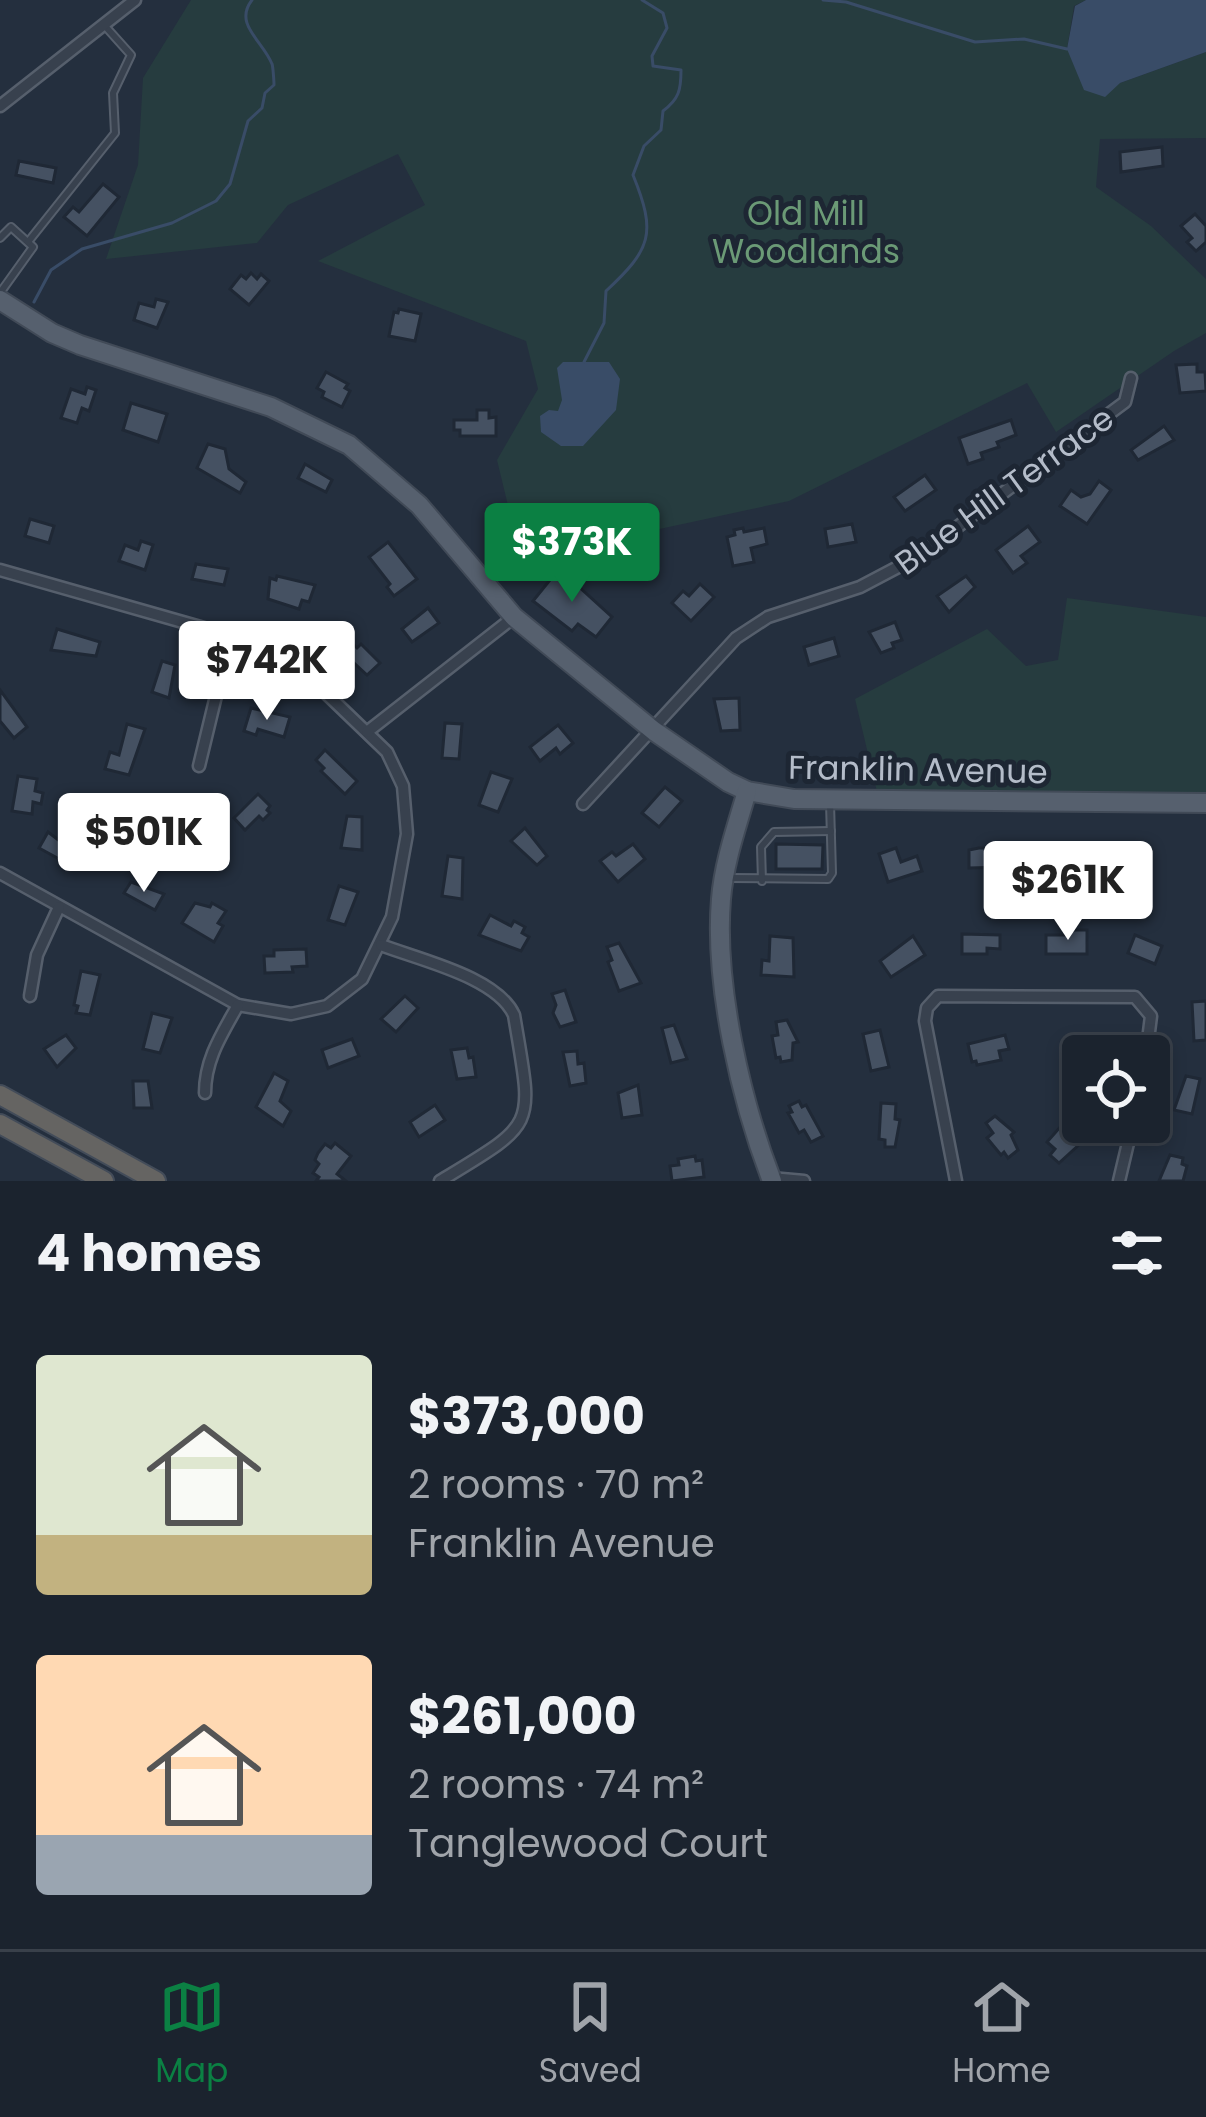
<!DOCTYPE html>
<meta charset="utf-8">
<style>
body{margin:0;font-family:Poppins,sans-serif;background:#242b36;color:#f1f3f6;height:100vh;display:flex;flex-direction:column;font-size:45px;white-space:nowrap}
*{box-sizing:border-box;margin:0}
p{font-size:39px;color:#a0a4aa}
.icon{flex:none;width:66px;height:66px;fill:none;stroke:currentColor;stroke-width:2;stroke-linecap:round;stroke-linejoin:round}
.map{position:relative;height:1181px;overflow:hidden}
.drawer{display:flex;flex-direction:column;background:#1b232e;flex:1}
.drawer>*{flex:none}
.tools{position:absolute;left:1062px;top:1035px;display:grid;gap:24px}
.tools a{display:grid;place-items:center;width:108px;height:108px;border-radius:12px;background:#1b232e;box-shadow:0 6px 18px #0003,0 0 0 3px #39404a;font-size:60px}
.price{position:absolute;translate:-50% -102px;padding:0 27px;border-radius:12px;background:#fff;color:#222;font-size:39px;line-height:78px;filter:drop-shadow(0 3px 6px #0008)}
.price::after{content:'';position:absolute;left:50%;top:72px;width:36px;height:27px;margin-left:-18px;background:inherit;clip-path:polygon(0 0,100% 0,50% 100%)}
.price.active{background:#0b8043;color:#fff}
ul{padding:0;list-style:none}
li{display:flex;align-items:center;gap:36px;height:300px;padding:0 36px}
li span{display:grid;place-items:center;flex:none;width:336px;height:240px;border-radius:12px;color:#555}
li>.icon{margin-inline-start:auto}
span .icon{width:144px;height:144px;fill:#fffc;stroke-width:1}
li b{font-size:51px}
h2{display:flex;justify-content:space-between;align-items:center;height:144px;padding:0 36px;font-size:51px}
.menu{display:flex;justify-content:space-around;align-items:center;height:168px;border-top:3px solid #39404a;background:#1b232e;font-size:33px;color:#a0a4aa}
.menu a{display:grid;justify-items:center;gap:6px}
.menu .active{color:#0b8043}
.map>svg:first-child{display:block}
.green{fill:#263c3f}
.water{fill:#394c67}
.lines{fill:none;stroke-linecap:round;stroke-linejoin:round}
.stream{stroke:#394c67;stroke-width:3}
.building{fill:#455162;stroke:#1f2835;stroke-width:3}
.service-casing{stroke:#565f6c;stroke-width:10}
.minor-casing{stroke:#565f6c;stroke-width:15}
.primary-casing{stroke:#414a57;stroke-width:22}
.trunk-casing{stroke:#434c59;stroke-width:22}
.service{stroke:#38414e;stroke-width:6}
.minor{stroke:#38414e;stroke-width:10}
.primary{stroke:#56606e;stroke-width:18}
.trunk{stroke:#656462;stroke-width:18}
.labels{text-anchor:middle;stroke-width:10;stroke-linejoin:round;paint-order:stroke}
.park-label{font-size:33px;fill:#6b9a76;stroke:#1d2633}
.street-label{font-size:33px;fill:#b4bcc9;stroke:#1d2633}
</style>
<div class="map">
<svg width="1206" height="1181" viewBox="0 0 1206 1181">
<rect width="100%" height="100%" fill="#242f3e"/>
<g class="green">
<polygon points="191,0 1086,0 1074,6 1067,49 1120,83 1206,52 1206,138 1100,139 1096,187 1151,226 1206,279 1206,333 1174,351 1056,432 1027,383 789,501 521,559 497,460 538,389 526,341 318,261 425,205 398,154 288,205 257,243 106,259 138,165 143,78"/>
<polygon points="1067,598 1206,617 1206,803 879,800 855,699 987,629 1026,666 1058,660"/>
</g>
<g class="water">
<polygon points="1086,0 1206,0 1206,52 1120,83 1105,97 1084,90 1067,49 1075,6"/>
<polygon points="563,362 609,362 620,379 616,410 583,446 561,446 541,432 540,416 549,410 558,411 562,400 557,368"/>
</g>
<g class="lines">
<g class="stream">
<polyline points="823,0 846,2 975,42 1024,39 1067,49"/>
<path d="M34,302L51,270L82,249L172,223L216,201L230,184L248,121L262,108L265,93L274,85C274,82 273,66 272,64C263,41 233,24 252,0"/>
<path d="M584,362L604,323L606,291C651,249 657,234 633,175L644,146L661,130L663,111C679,99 681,90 681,70L653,66L652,56L667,28L663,13L642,0"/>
</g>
</g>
<g class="building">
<polygon points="1162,147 1163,166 1121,172 1120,152"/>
<polygon points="19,161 56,168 53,183 16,175"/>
<polygon points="103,184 119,197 87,236 64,217 73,207 79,212"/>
<polygon points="1195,214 1206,226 1206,242 1196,251 1187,242 1192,238 1181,226"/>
<polygon points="251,273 257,279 261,274 269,281 249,305 230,289 241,275 246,279"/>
<polygon points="156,299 168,302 157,328 134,320 139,303 154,307"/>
<polygon points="399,309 421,314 415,341 389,336 394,312 398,313"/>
<polygon points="1197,364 1197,372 1205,372 1206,391 1180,393 1176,365"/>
<polygon points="326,372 348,384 345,388 350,391 342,407 322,397 324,392 317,388"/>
<polygon points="87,387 96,390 89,411 82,408 77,423 61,418 71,389 85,394"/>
<polygon points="131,403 167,414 158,442 123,430"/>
<polygon points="477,410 489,410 489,418 496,417 496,436 460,436 460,430 454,430 454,420 477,420"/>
<polygon points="1011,420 1016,435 997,442 999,447 981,453 983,459 968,464 959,438"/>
<polygon points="1164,426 1174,440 1138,460 1131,450"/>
<polygon points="208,444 225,449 229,469 246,482 240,493 197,468"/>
<polygon points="305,464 332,480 326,492 298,478"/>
<polygon points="925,475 936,490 905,511 894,497"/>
<polygon points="1099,481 1111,490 1087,524 1060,506 1071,490 1081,497 1090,494"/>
<polygon points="30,519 54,526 49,543 25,536"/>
<polygon points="852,524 856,542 828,547 825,529"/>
<polygon points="1028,526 1040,542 1021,556 1027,563 1013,573 996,550"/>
<polygon points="743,528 744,532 764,528 767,544 751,548 754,562 733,566 727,537 735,535 734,530"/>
<polygon points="141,541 153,545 145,570 119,561 125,545 138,550"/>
<polygon points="388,542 417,579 394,596 387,587 390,584 369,557"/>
<polygon points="196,564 228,569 224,585 192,579"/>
<polygon points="558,570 580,581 577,585 612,617 596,637 578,624 572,631 533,601"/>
<polygon points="277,576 315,585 309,602 302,600 299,609 268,599 270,578 276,580"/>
<polygon points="966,576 975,587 949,612 937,596"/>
<polygon points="700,584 714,597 691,621 672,603 683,591 689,596"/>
<polygon points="428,608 439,623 412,642 402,629"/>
<polygon points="895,622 902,640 892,643 894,648 881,653 869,632"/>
<polygon points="339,624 347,631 343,634 357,648 361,644 380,663 367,675 326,637"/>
<polygon points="57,629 100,642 96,656 51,650"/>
<polygon points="834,638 839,656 809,665 804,647"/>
<polygon points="162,661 175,665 169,698 152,692"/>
<polygon points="0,690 27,727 14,738 0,721"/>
<polygon points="739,698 740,730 721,731 714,699"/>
<polygon points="251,708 290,717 284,737 258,729 256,735 244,731"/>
<polygon points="445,723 462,724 459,759 442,758"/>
<polygon points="127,724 145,729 129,775 105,769 110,752 119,755"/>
<polygon points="558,725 573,743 560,754 556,748 540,761 530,747"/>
<polygon points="325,750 357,781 345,794 321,771 324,768 316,760"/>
<polygon points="491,772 512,779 498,812 479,805"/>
<polygon points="18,776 37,779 35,791 43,793 41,804 33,802 32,814 12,811"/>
<polygon points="665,787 682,801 659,827 642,813"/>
<polygon points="258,794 270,806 267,810 270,813 263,820 259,816 245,830 234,818"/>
<polygon points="154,810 191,821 186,837 150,823"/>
<polygon points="347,816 362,817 362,850 341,848"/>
<polygon points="525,828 547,856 537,865 511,841"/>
<polygon points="48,832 78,855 72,866 39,848"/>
<polygon points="633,844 645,859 618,882 600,861 612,852 616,856"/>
<polygon points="776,844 823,845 822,869 776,869"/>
<polygon points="896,848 901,862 917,856 922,871 888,882 879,854"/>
<polygon points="979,848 1007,848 1007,867 969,868 969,850"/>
<polygon points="1044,849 1080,851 1079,876 1054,875 1054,869 1043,868"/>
<polygon points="1123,851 1151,851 1150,870 1123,869"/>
<polygon points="448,856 463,858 462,899 442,896"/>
<polygon points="131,882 164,894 155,910 124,893"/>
<polygon points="339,886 358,892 345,925 328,920"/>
<polygon points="195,903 210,907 212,903 226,911 218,923 223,926 214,942 182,923"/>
<polygon points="490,915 511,926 514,921 525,927 522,933 529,937 521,951 479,935"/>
<polygon points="1069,930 1087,930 1087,954 1046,954 1046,935 1069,935"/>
<polygon points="962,934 1000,935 1000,949 987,948 987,954 962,954"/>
<polygon points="1135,935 1162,946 1155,964 1128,953"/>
<polygon points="770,936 793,938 794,977 761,975 762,960 769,961"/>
<polygon points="913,936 925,955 891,977 880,961"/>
<polygon points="619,943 641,983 619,991 608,962 612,960 607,947"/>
<polygon points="306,949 307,966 292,967 293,972 265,973 264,956 274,956 274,950"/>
<polygon points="81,971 100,975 90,1015 76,1013 78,1006 74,1005"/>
<polygon points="565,990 576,1022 560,1027 553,1013 556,1005 552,994"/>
<polygon points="405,996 418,1008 396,1032 381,1019"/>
<polygon points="1206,1001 1206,1040 1194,1041 1192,1002"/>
<polygon points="152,1013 172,1018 160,1053 143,1049"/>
<polygon points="787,1020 798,1042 793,1043 792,1060 781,1062 780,1057 776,1058 772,1036 778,1035 776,1022"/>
<polygon points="674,1025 687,1059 671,1063 662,1028"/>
<polygon points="880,1030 889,1067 871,1071 863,1034"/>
<polygon points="66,1035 76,1048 57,1067 44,1049"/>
<polygon points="1005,1035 1009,1049 999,1051 1001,1060 977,1065 976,1061 972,1062 968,1044"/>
<polygon points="352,1039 359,1056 328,1068 322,1050"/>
<polygon points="467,1048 469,1058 473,1057 476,1077 457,1079 451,1050"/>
<polygon points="577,1051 578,1064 584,1063 586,1083 570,1086 563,1052"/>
<polygon points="274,1073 288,1081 280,1101 291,1111 283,1126 256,1107"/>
<polygon points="1186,1076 1200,1079 1192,1114 1174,1110"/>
<polygon points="133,1081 148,1081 152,1108 134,1108"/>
<polygon points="638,1085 642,1115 622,1118 618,1093"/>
<polygon points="799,1101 802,1107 806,1105 823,1136 811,1142 804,1130 799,1133 788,1113 792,1112 789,1106"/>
<polygon points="881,1103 896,1104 895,1119 900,1120 895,1147 885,1147 885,1140 879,1139"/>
<polygon points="435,1105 445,1120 419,1137 410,1122"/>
<polygon points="995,1116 1014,1132 1011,1135 1018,1150 1008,1158 1004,1152 1001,1155 987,1138 993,1133 986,1123"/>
<polygon points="1078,1120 1087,1128 1078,1138 1082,1142 1059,1163 1050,1155 1055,1149 1047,1142 1061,1126 1067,1131"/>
<polygon points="335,1143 351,1156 337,1174 346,1181 316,1181 319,1177 313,1173 319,1164 315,1160 318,1153 325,1144 331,1148"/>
<polygon points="1170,1155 1183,1158 1182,1164 1187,1166 1183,1181 1159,1181"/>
<polygon points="695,1156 696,1161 702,1160 704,1177 672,1181 670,1166 679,1165 678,1159"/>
</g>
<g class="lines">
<g class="service-casing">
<g id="service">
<polyline points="0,238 11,227 33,247 0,293"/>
<polyline points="28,242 115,133 113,93 131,55 105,26"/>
<polyline points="728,878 828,879 832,873 830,803"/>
<polyline points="762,881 761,847 774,832 831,831"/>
</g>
</g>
<g class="minor-casing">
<g id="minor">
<polyline points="0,106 135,0"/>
<polyline points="0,570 281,650 387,752 403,786 407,834 392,917 362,979 327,1006 291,1014 238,1005 0,873"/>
<polyline points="367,732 514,617"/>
<polyline points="199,766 231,634"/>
<polyline points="583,804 736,638 768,617 860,587 917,557 1125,402 1131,378"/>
<path d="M381,945C420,960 497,977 514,1015C533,1129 539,1121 440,1181"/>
<polyline points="30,996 37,955 59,907"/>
<path d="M205,1093C205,1059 222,1034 238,1005"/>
<polyline points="771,1178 804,1181"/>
<polyline points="956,1181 925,1021 927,1008 938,996 1135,997 1151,1016 1146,1056"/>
<polyline points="1119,1181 1133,1122"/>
</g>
</g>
<g class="primary-casing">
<g id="primary">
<polyline points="0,300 52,333 80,345 271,407 349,445 419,505 514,617 654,731 728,782 747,791 794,799 1206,803"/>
<path d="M747,791C737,826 724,862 721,899C714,985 741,1101 772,1181"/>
</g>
</g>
<g class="trunk-casing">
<g id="trunk">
<polyline points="0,1095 156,1181"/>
<polyline points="0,1124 104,1181"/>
</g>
</g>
<use href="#service" class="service"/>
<use href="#minor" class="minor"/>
<use href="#primary" class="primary"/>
<use href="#trunk" class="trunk"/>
</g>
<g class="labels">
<g class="park-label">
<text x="806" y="225">Old Mill<tspan x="806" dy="38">Woodlands</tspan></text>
</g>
<g class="street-label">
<text transform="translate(1004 490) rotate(-36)" y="12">Blue Hill Terrace</text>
<text transform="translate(918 769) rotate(1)" y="12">Franklin Avenue</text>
</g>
</g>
</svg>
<div class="tools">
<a><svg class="icon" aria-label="locate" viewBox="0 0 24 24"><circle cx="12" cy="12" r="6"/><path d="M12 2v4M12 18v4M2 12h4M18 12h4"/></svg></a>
</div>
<b class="price active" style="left:572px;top:605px">$373K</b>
<b class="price" style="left:267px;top:723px">$742K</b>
<b class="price" style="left:144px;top:895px">$501K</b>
<b class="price" style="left:1068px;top:943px">$261K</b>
</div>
<section class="drawer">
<h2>4 homes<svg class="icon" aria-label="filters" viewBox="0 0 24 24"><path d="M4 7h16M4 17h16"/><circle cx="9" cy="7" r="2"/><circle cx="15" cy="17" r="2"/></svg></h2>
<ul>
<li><span style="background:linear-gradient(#dfe7d0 75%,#c2b280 0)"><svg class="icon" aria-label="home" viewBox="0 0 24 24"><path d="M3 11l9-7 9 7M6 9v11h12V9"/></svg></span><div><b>$373,000</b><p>2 rooms · 70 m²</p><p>Franklin Avenue</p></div></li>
<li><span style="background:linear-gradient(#ffd9b3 75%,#9aa5b1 0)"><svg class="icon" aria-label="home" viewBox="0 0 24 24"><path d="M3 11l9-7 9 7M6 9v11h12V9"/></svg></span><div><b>$261,000</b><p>2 rooms · 74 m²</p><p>Tanglewood Court</p></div></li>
</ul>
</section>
<nav class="menu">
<a class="active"><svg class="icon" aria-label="map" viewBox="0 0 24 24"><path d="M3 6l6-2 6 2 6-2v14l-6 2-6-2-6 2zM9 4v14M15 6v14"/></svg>Map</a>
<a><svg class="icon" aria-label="saved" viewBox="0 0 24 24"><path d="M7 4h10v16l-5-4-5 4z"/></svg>Saved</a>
<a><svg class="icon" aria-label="home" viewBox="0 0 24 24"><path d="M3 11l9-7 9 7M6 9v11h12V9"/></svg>Home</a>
</nav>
